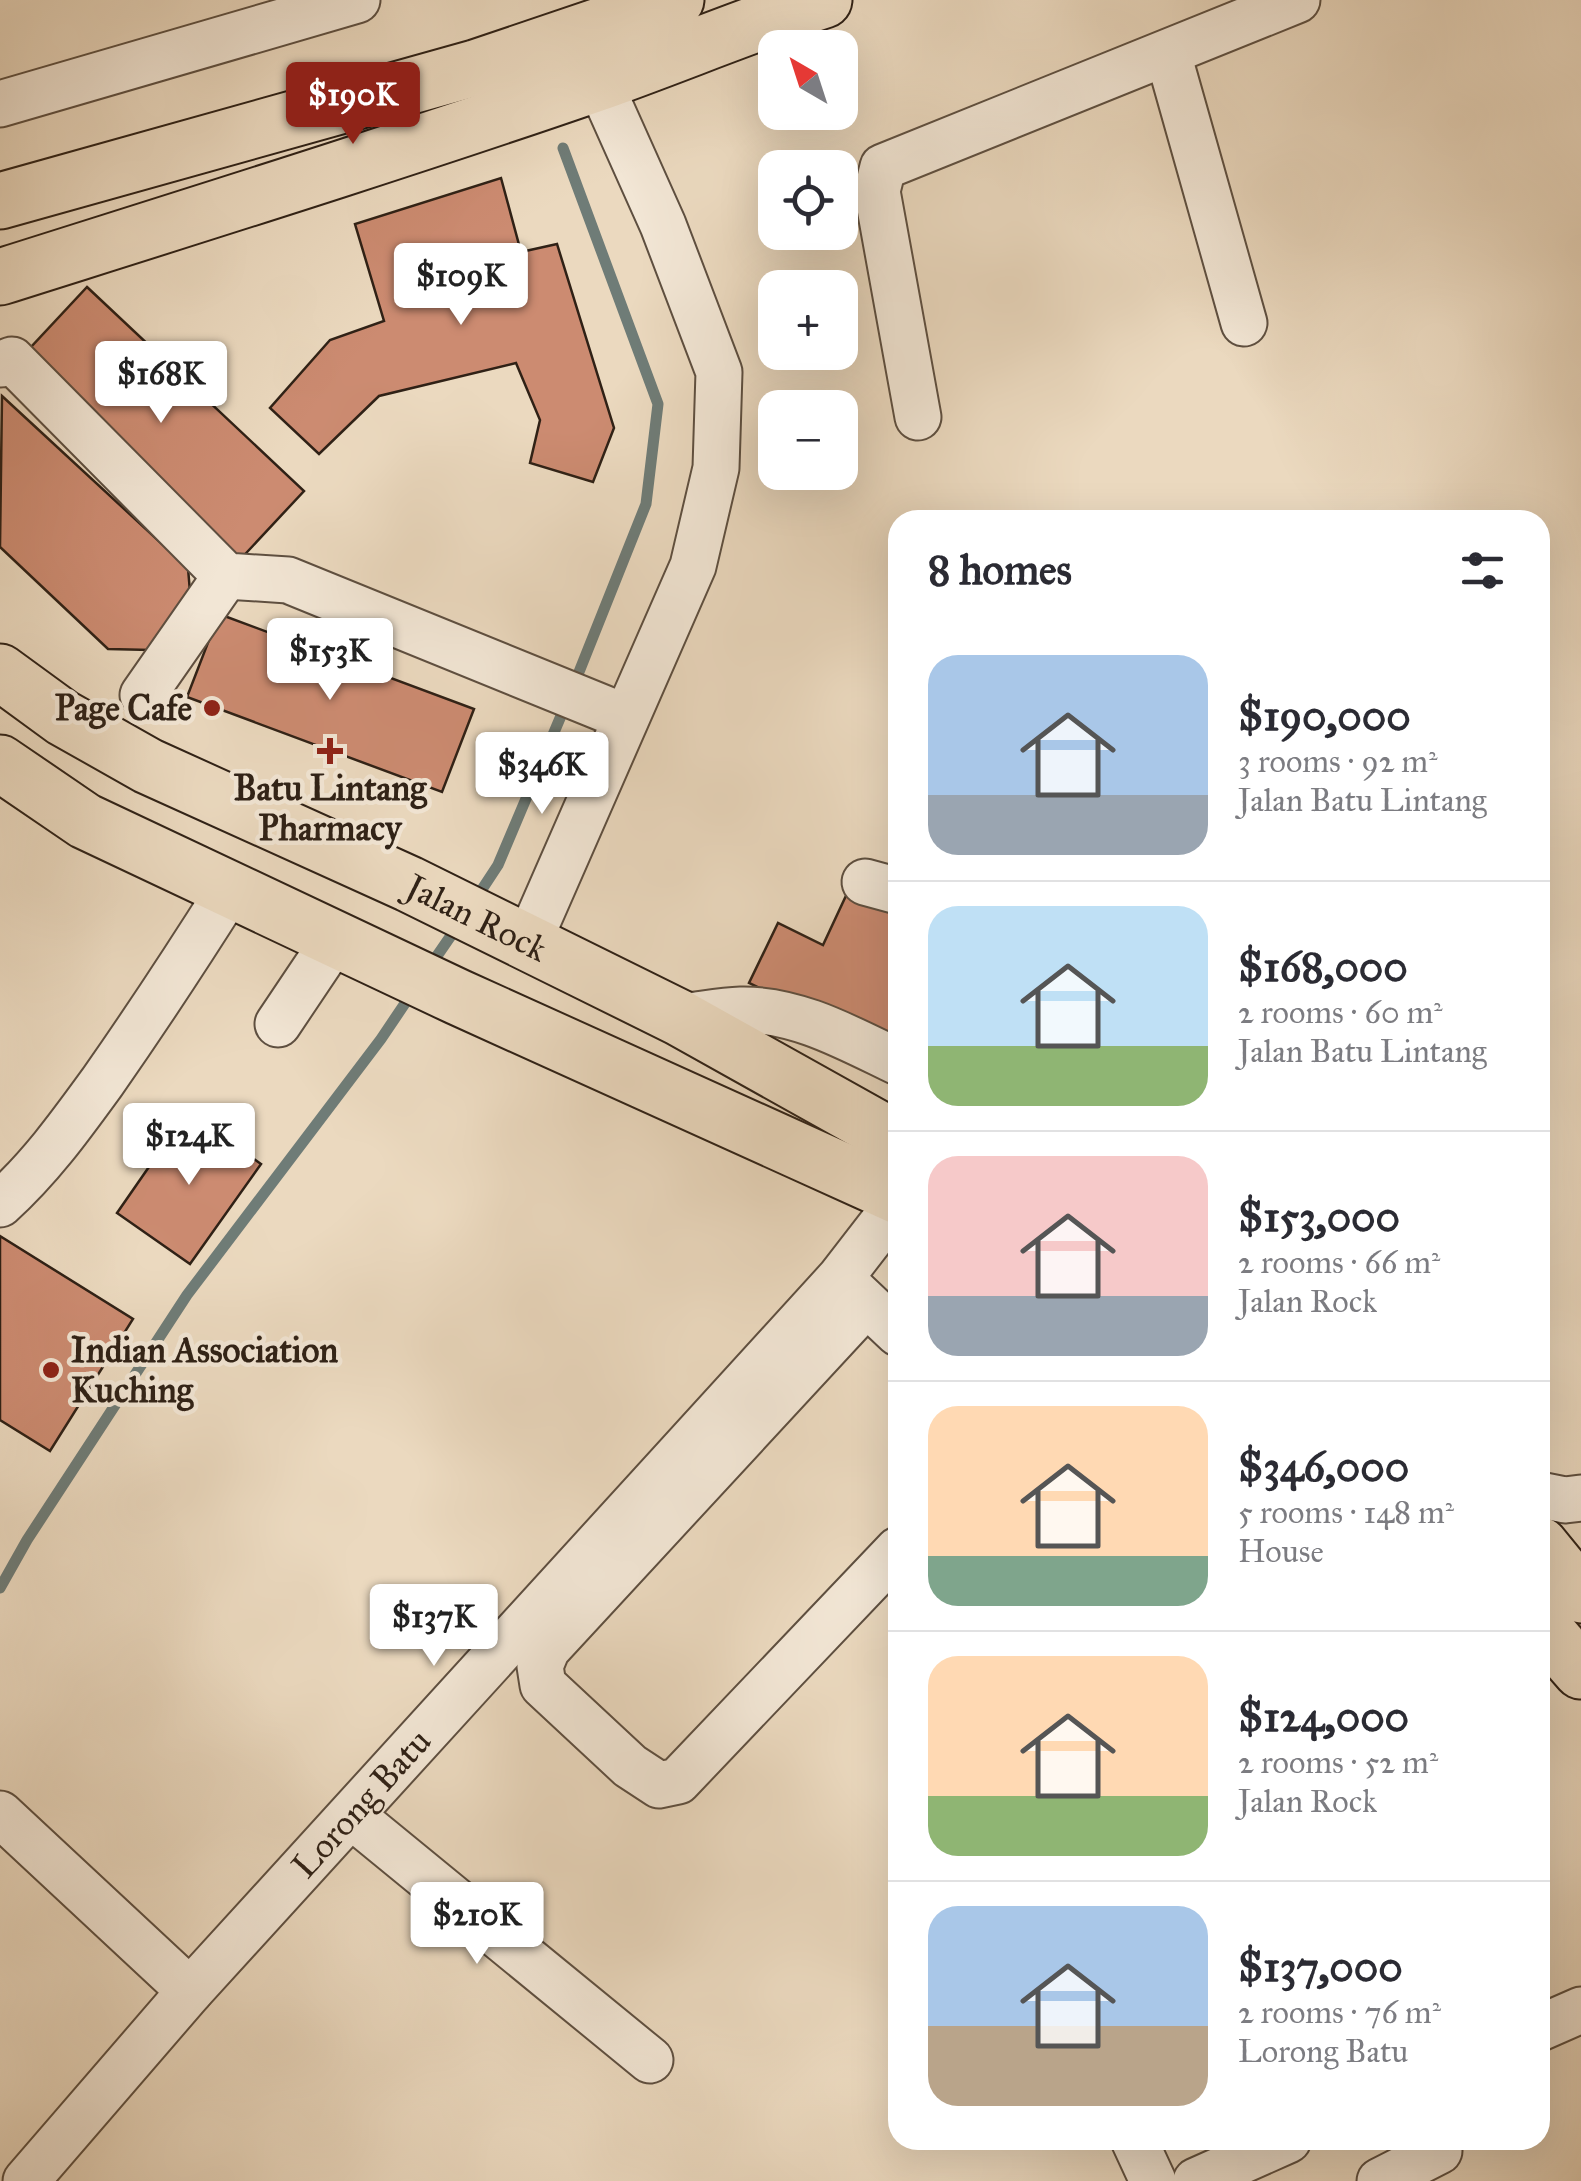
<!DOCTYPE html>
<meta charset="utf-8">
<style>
body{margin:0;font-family:"IM FELL Great Primer",serif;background:#f7f7f7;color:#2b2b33;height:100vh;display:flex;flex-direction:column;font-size:38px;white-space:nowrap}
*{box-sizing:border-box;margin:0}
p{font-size:32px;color:#7c7c81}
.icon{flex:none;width:55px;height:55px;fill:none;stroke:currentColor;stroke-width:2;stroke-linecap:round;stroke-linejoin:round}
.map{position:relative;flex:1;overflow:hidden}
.sheet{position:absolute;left:888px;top:510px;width:662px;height:1640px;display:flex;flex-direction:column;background:#fff;border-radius:30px;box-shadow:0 10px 40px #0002}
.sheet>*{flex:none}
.needle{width:65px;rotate:321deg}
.tools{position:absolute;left:758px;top:30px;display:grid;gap:20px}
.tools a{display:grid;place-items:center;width:100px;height:100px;border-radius:20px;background:#fff;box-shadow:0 10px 40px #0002;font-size:50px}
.price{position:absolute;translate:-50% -85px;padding:0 22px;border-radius:10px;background:#fff;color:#222;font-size:32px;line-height:65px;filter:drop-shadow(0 2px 5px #0008)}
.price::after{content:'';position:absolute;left:50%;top:60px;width:30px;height:22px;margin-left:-15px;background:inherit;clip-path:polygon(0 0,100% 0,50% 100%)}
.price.selected{background:#8f2418;color:#fff}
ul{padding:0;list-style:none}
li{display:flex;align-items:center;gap:30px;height:250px;padding:0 40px}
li+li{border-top:2px solid #e1e1e2}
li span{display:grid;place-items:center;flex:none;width:280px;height:200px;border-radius:30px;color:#555}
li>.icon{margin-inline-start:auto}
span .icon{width:120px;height:120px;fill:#fffc;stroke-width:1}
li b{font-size:42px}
h2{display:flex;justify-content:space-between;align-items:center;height:120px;padding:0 40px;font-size:42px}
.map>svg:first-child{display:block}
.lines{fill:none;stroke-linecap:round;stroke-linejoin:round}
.stream{stroke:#6f7c77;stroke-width:11}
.building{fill:#cc8b71;stroke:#2f2116;stroke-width:2.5}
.minor-casing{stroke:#5e4f40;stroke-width:49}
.major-casing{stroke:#2f2116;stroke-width:59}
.minor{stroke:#f2e6d5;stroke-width:45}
.major{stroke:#ebd9bf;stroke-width:55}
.poi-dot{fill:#8f2418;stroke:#f2e6d5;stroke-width:4}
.labels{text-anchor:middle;stroke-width:9;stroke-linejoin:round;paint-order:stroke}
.poi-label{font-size:35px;font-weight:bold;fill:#2f2116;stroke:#f2e6d5;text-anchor:end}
.street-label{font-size:35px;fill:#2f2116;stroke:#f2e6d5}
</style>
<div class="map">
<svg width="1581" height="2181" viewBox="0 0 1581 2181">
<rect width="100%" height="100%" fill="#ebd9bf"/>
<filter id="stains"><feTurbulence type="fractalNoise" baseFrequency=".002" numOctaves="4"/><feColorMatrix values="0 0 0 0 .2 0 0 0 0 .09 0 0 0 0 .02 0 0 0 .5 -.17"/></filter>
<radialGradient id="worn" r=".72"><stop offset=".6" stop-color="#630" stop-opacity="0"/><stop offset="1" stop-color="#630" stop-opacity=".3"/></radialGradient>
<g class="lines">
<g class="stream">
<polyline points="563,148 658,404 646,504 573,687"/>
<polyline points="475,900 498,865 566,704"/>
<polyline points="430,966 459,924"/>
<polyline points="0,1588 27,1540 187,1295 381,1039 414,990"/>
</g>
</g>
<g class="building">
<polygon points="501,178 521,252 557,244 614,428 593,482 530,463 540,420 516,363 379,396 319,454 270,408 330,340 384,321 355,224"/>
<polygon points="87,287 304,491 235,565 18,361"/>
<polygon points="2,396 188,568 191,604 151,650 108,649 0,547"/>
<polygon points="219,614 474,709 442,792 187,697"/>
<polygon points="851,885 898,910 898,1053 749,983 778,923 823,945"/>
<polygon points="187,1112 261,1164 190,1264 117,1213"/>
<polygon points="0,1236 133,1319 50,1451 0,1420"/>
</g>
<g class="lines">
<g class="minor-casing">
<g id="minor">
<polyline points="1168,54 1244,323"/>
<polyline points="0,104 357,0"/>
<polyline points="1,364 12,360 226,576 288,580 625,717"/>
<polyline points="918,417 877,191 883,167 1297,0"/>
<polyline points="143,695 226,576"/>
<polyline points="865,882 898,891"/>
<polyline points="527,945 693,566 716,468 719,372 663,225 599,82"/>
<path d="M678,1017C699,1015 720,1011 741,1010C797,1009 848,1038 898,1062"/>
<polyline points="278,1024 335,939"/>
<path d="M0,1204C41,1167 71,1125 103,1081C147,1018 189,954 230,889"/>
<polyline points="845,1283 898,1333"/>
<polyline points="866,1304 547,1649 540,1666 543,1685 630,1766 659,1785 678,1781 898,1550"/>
<polyline points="1540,1495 1565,1500 1581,1498"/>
<polyline points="0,1814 190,1991"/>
<polyline points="352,1816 650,2060"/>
<polyline points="1540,2028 1581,2010"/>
<polyline points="1134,2140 1153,2181"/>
<path id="s1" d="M26,2181L190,1991L840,1278L898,1203"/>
<polyline points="1196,2181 1288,2140"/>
<polyline points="1380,2181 1439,2151"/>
</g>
</g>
<g class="major-casing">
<g id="major">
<polyline points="0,201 475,68 676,0"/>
<path d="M0,277C199,214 398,152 595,84C672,57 747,25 824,0"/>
<path id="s2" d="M0,672L63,718L148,766L409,884L678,1017L898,1140"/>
<polyline points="0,763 85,821 458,997 898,1196"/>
<polyline points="1540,1545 1581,1595"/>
<polyline points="1540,1624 1581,1671"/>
</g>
</g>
<use href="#minor" class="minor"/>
<use href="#major" class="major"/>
</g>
<g class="poi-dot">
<circle cx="212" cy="708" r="10"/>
<path d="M325 736h10v10h10v10h-10v10h-10v-10h-10v-10h10z"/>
<circle cx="51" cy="1370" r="10"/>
</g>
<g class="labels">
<g class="poi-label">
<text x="192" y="720">Page Cafe</text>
<text x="330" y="800" text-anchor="middle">Batu Lintang<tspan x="330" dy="40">Pharmacy</tspan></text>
<text x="71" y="1362" text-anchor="start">Indian Association<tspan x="71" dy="40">Kuching</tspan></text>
</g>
<g class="street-label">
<text dy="12" stroke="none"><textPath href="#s2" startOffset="538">Jalan Rock</textPath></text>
<text dy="12" stroke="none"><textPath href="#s1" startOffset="505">Lorong Batu</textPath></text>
</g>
</g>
<rect width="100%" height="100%" filter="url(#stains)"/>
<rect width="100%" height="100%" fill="url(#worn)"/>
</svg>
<div class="tools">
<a><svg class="needle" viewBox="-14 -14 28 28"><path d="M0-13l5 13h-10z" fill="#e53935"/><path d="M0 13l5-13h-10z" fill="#7c7c81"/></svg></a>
<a><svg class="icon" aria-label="locate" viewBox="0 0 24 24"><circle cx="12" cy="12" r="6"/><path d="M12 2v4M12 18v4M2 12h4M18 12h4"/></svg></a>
<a>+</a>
<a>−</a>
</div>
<b class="price selected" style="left:353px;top:147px">$190K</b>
<b class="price" style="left:461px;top:328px">$109K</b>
<b class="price" style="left:161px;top:426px">$168K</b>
<b class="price" style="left:330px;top:703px">$153K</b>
<b class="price" style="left:542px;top:817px">$346K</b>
<b class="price" style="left:189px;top:1188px">$124K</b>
<b class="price" style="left:434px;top:1669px">$137K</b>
<b class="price" style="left:477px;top:1967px">$210K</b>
<section class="sheet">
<h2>8 homes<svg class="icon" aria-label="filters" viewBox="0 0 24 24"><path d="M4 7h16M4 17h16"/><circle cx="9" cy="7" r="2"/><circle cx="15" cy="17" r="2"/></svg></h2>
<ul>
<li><span style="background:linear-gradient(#a9c7e8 70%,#9aa5b1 0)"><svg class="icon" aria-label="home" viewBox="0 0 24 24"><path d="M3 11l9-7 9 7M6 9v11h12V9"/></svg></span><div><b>$190,000</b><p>3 rooms · 92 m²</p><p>Jalan Batu Lintang</p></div></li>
<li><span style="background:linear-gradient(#bfe0f5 70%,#8fb573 0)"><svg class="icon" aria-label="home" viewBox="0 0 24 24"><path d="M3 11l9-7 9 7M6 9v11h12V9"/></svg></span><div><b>$168,000</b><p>2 rooms · 60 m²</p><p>Jalan Batu Lintang</p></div></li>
<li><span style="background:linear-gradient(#f6c9c9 70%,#9aa5b1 0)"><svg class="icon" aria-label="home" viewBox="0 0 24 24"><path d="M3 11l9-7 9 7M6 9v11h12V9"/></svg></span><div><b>$153,000</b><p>2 rooms · 66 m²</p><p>Jalan Rock</p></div></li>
<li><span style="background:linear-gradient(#ffd9b3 75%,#7fa58c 0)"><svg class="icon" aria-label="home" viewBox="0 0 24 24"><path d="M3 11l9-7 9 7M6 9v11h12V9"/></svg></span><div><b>$346,000</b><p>5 rooms · 148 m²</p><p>House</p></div></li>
<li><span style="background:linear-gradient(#ffd9b3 70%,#8fb573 0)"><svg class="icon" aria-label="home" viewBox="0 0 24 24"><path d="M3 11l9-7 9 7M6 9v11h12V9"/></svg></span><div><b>$124,000</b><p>2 rooms · 52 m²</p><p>Jalan Rock</p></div></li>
<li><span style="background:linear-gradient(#a9c7e8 60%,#b9a48a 0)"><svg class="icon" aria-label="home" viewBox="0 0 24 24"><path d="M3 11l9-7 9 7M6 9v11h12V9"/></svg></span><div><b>$137,000</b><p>2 rooms · 76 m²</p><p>Lorong Batu</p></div></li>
</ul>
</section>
</div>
